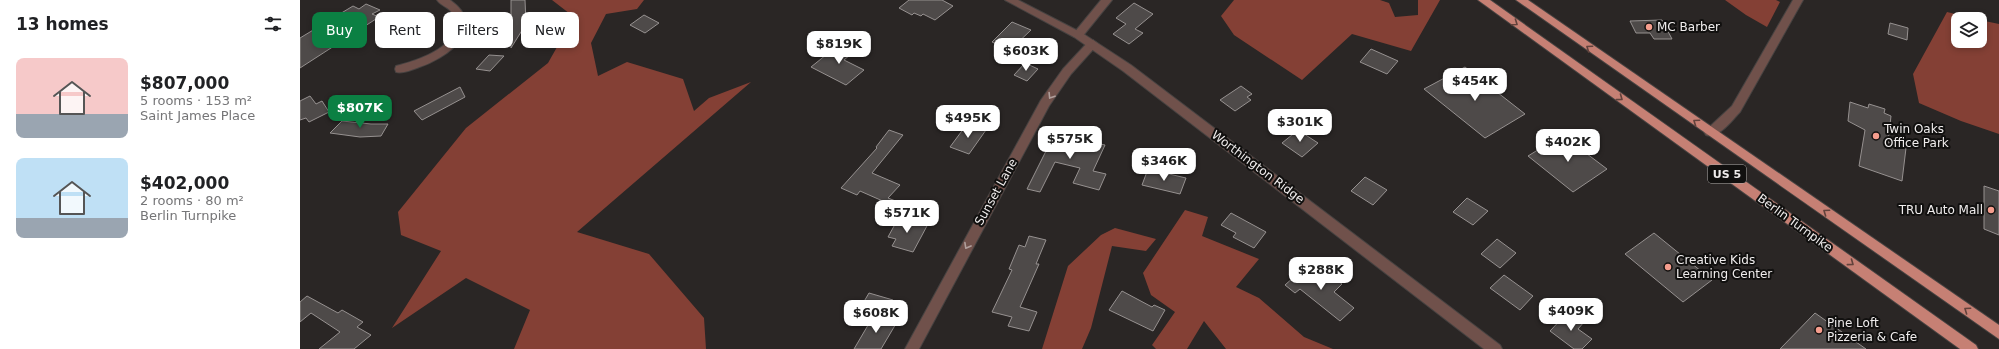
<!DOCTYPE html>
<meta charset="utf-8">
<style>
body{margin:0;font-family:"DejaVu Sans",sans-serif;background:#f2f2f2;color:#202124;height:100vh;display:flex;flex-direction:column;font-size:15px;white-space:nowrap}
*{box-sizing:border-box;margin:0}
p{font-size:13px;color:#757577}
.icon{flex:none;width:22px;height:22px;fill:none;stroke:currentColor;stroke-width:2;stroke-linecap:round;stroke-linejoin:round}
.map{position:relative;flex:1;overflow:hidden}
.panel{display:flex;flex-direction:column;background:#fff;width:300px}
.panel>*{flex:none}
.banner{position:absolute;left:12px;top:12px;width:380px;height:36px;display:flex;gap:8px}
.tools{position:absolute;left:1651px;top:12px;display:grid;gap:8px}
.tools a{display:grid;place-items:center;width:36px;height:36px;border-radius:8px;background:#fff;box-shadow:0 2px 6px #0003;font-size:20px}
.price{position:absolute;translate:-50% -34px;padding:0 9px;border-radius:8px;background:#fff;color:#222;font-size:13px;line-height:26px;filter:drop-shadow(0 1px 2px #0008)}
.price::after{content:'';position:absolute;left:50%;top:24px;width:12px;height:9px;margin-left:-6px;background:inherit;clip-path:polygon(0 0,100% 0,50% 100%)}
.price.current{background:#0b8043;color:#fff}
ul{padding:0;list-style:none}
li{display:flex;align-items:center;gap:12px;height:100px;padding:0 16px}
li span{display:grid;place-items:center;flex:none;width:112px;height:80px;border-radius:8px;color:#555}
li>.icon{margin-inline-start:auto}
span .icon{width:48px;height:48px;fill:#fffc;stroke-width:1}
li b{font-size:17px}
h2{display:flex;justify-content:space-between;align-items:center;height:48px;padding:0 16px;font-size:17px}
.chip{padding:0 14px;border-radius:8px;background:#fff;box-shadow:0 2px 6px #0003;font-size:14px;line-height:36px}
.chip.current{background:#0b8043;color:#fff}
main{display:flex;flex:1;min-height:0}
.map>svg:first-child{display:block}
.forest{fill:#844035}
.building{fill:#4e4a49;stroke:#969190}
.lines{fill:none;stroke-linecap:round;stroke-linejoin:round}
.minor-casing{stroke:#464241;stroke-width:2}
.tertiary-casing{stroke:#464241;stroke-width:2}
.trunk-casing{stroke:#464241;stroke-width:2}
.minor{fill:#70514b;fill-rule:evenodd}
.tertiary{fill:#70514b;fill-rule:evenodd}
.trunk{fill:#c68074;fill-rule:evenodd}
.oneway{stroke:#62423c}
.oneway2{stroke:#b09f9c}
.poi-dot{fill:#f59d8d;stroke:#11100f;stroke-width:1.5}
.labels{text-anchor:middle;stroke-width:4;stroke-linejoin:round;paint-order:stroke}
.shield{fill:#11100f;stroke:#adabaa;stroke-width:1}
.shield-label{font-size:11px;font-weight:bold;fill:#f0eded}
.poi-label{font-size:12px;fill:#f0eded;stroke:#11100f;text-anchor:start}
.street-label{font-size:12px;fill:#f0eded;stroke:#11100f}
</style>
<main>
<section class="panel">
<h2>13 homes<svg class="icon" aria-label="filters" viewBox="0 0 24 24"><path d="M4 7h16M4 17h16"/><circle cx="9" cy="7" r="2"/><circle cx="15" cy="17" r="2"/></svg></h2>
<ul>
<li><span style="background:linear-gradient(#f6c9c9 70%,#9aa5b1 0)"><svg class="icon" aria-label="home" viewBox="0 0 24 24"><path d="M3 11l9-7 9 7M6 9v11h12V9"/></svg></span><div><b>$807,000</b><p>5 rooms · 153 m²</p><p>Saint James Place</p></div></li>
<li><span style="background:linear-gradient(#bfe0f5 75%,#9aa5b1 0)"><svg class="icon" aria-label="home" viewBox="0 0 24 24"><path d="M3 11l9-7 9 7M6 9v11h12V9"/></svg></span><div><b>$402,000</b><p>2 rooms · 80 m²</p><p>Berlin Turnpike</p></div></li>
</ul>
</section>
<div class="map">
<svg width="1699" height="349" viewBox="0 0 1699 349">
<rect width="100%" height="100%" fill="#2a2625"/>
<g class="forest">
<polygon points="252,0 344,0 337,9 306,14 291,43 298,76 327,62 383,79 394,111 409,98 451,82 277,232 349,254 404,318 406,349 214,349 230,310 166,278 92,328 141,251 101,235 98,212 166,128 248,63 274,17"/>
<polygon points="934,0 1080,0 1089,3 1095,17 1118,15 1118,0 1140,0 1111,51 1052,34 1002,80 934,35 921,16"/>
<polygon points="1425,0 1476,0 1480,2 1467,27 1446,15"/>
<polygon points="1647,12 1676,19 1658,19 1658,41 1680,41 1680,20 1699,24 1699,134 1661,121 1619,103 1613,74"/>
<polygon points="885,210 908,217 902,236 959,259 936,287 959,298 1004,337 1033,349 926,349 904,321 887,349 856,349 852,345 875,312 851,295 843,273"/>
<polygon points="815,228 856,239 846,251 812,246 791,328 782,349 742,349 768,266 801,235"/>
</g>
<g class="building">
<polygon points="211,0 225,0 226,24 211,48"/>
<polygon points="609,0 642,0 653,6 635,20 623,14 621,16 614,13 612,15 599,8"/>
<polygon points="834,3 853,14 835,29 843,33 829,44 813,34 826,24 816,18"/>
<polygon points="66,4 80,10 72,14 79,17 0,68 0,38 53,6 59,9"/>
<polygon points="344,15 359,23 345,33 330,25"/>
<polygon points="1362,20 1372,39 1354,39 1350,33 1336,33 1330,21"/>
<polygon points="712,22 731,30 710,50 692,42"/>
<polygon points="1590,23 1608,28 1607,40 1588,34"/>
<polygon points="542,42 557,49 544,60 564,70 546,85 511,67"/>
<polygon points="1071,49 1098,61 1087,74 1060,62"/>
<polygon points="189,55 204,56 190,71 176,69"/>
<polygon points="725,63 738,69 727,81 714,75"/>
<polygon points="1165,67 1225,114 1185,138 1124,89"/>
<polygon points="941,86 952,94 947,97 951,100 935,111 920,100"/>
<polygon points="160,87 165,97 122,120 114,111"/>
<polygon points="10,96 16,104 22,101 29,112 9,122 6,118 0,120 0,101"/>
<polygon points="1550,102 1568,108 1569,104 1585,109 1584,113 1591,116 1588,142 1606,148 1602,181 1559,166 1565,130 1548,121"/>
<polygon points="42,121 71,124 88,124 81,136 60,137 30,133"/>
<polygon points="667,124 686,130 669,154 650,147"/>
<polygon points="758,127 777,131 773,138 805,145 793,171 806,174 799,190 773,183 780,168 755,162 740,192 727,189"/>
<polygon points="589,130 603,135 572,173 600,185 588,198 603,204 593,216 578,210 585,202 560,191 557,195 541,188 577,148 576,147"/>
<polygon points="998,130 1018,143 1002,157 982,143"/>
<polygon points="1262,135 1307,169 1273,192 1228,156"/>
<polygon points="848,169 886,178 880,194 842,185"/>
<polygon points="1065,177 1087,190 1073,205 1051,191"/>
<polygon points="1684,186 1699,191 1699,235 1684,229"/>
<polygon points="1167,198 1188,211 1173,225 1153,212"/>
<polygon points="931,213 966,232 954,248 933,237 936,233 921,225"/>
<polygon points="599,217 628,224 613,252 592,246 596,239 588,237"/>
<polygon points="1354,233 1412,280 1383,302 1325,254"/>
<polygon points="729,236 746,240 736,264 739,264 720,307 737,312 729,331 708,326 712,317 692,312 712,270 709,269 719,245 725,247"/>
<polygon points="1197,239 1216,253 1200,268 1181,254"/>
<polygon points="1019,267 1042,284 1034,292 1054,308 1040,321 1000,289 995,293 985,285 1004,268 1011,274"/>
<polygon points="1204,275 1233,296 1220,310 1190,288"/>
<polygon points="822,291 852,307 854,305 865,310 853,331 809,310"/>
<polygon points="569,293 593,300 583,317 559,310"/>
<polygon points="7,296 38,313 42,310 63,322 57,327 71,335 54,349 19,349 40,332 11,313 0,322 0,302"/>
<polygon points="1269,311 1284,322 1278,329 1292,339 1282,349 1274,349 1250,331"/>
<polygon points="1515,313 1566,349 1480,349"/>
<polygon points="574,315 597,322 581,349 554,349"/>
</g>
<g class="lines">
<g class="minor-casing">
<g id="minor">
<path d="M137,0H150C190,28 146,59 117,68C110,70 103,74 96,72L95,69L96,66C116,61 168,45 153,14C149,7 141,6 137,0Z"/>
<polygon points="801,0 812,0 782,37 774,37 773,35 774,33"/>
<path d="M1493,0H1503L1440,112C1432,120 1419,139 1406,135L1404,132L1432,106Z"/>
<polygon points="793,40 798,44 771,74 749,106 619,349 605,349 741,100 763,69 789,41"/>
</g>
</g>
<g class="tertiary-casing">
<polygon id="tertiary" points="705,0 718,0 782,33 831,65 1200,345 1202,349 1184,349 823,71 774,37"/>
</g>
<g class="trunk-casing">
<g id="trunk">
<polygon points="1178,0 1190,0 1676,345 1678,349 1660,349"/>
<polygon points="1216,0 1228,0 1699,325 1699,339"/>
</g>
</g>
<use href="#minor" class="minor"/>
<use href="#tertiary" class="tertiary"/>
<use href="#trunk" class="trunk"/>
</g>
<defs><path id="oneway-chevron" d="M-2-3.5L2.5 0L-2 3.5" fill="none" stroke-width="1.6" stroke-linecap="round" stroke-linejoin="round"/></defs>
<g class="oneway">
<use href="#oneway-chevron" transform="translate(1215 23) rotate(35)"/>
<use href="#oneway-chevron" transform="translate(1289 48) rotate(-145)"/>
<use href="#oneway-chevron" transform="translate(1320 98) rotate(36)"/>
<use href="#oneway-chevron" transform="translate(1396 122) rotate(-145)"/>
<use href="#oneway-chevron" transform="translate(1526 212) rotate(-145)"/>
<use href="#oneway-chevron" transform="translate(1551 263) rotate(36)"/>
<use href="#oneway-chevron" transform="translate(1667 310) rotate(-145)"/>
</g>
<g class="oneway2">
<use href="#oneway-chevron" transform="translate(751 96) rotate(122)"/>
<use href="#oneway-chevron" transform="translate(667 246) rotate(119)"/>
</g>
<g class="poi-dot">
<circle cx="1349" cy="27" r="4"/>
<circle cx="1576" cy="136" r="4"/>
<circle cx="1691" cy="210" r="4"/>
<circle cx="1368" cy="267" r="4"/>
<circle cx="1519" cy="330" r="4"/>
</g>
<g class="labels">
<rect class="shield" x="1408" y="165" width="38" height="18" rx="3"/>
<g class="shield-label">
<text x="1427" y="178">US 5</text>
</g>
<g class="poi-label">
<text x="1357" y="31">MC Barber</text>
<text x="1584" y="133">Twin Oaks<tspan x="1584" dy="14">Office Park</tspan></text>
<text x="1683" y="214" text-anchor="end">TRU Auto Mall</text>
<text x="1376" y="264">Creative Kids<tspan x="1376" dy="14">Learning Center</tspan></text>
<text x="1527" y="327">Pine Loft<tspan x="1527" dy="14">Pizzeria &amp; Cafe</tspan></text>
</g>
<g class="street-label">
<text transform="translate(958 167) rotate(37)" y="4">Worthington Ridge</text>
<text transform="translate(696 192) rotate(-61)" y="4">Sunset Lane</text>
<text transform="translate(1495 223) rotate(36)" y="4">Berlin Turnpike</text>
</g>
</g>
</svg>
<div class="tools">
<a><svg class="icon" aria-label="layers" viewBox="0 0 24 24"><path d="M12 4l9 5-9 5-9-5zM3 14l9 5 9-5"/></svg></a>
</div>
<b class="price" style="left:539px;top:65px">$819K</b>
<b class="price" style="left:726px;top:72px">$603K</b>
<b class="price" style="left:1175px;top:102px">$454K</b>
<b class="price current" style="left:60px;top:129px">$807K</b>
<b class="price" style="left:668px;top:139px">$495K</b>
<b class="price" style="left:1000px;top:143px">$301K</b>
<b class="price" style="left:770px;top:160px">$575K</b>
<b class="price" style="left:1268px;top:163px">$402K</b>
<b class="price" style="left:864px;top:182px">$346K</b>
<b class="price" style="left:607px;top:234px">$571K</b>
<b class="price" style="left:1021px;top:291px">$288K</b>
<b class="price" style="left:1271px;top:332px">$409K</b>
<b class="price" style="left:576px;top:334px">$608K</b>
<div class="banner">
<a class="chip current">Buy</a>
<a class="chip">Rent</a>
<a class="chip">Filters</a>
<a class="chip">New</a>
</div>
</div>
</main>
